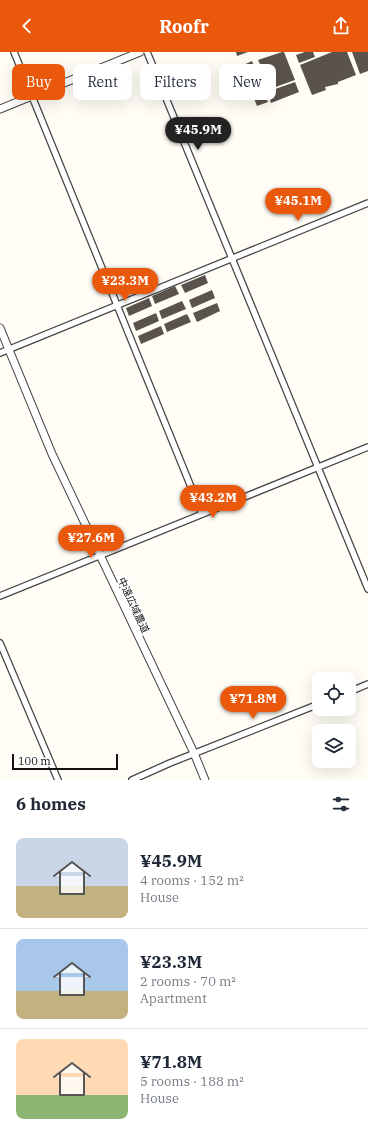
<!DOCTYPE html>
<meta charset="utf-8">
<style>
body{margin:0;font-family:"IBM Plex Serif","Noto Sans JP",serif;background:#f6f6f7;color:#1f2937;height:100vh;display:flex;flex-direction:column;font-size:15px;white-space:nowrap}
*{box-sizing:border-box;margin:0}
p{font-size:13px;color:#747a83}
.icon{flex:none;width:22px;height:22px;fill:none;stroke:currentColor;stroke-width:2;stroke-linecap:round;stroke-linejoin:round}
.map{position:relative;height:728px;overflow:hidden}
.panel{display:flex;flex-direction:column;background:#fff;flex:1}
.panel>*{flex:none}
.top-card{position:absolute;left:12px;top:12px;width:344px;height:36px;display:flex;gap:8px}
.buttons{position:absolute;left:312px;top:620px;display:grid;gap:8px}
.buttons a{display:grid;place-items:center;width:44px;height:44px;border-radius:8px;background:#fff;box-shadow:0 4px 16px #0002;font-size:20px}
.scale{position:absolute;left:12px;bottom:10px;width:106px;box-sizing:border-box;padding-left:4px;border:2px solid #111;border-top:0;font-size:11px;line-height:14px;white-space:nowrap;color:#111;-webkit-text-stroke:3px #fff;paint-order:stroke}
.price{position:absolute;translate:-50% -34px;padding:0 9px;border-radius:14px;background:#ea580c;color:#fff;font-size:13px;line-height:26px;filter:drop-shadow(0 1px 2px #0008)}
.price::after{content:'';position:absolute;left:50%;top:24px;width:12px;height:9px;margin-left:-6px;background:inherit;clip-path:polygon(0 0,100% 0,50% 100%)}
.price.selected{background:#222;color:#fff}
ul{padding:0;list-style:none}
li{display:flex;align-items:center;gap:12px;height:100px;padding:0 16px}
li+li{border-top:1px solid #e0e1e3}
li span{display:grid;place-items:center;flex:none;width:112px;height:80px;border-radius:8px;color:#555}
li>.icon{margin-inline-start:auto}
span .icon{width:48px;height:48px;fill:#fffc;stroke-width:1}
li b{font-size:17px}
h2{display:flex;justify-content:space-between;align-items:center;height:48px;padding:0 16px;font-size:17px}
.pill{padding:0 14px;border-radius:8px;background:#fff;box-shadow:0 4px 16px #0002;font-size:14px;line-height:36px}
.pill.selected{background:#ea580c;color:#fff}
header{display:flex;justify-content:space-between;align-items:center;height:52px;padding:0 16px;background:#ea580c;color:#fff;font-size:18px;font-weight:800}
.map>svg:first-child{display:block}
.building{fill:#5a524d}
.lines{fill:none;stroke-linecap:round;stroke-linejoin:round}
.minor-casing{stroke:#444;stroke-width:8}
.tertiary-casing{stroke:#444;stroke-width:9}
.minor{stroke:#fff;stroke-width:5.5}
.tertiary{stroke:#fff;stroke-width:7}
.labels{text-anchor:middle;stroke-width:4;stroke-linejoin:round;paint-order:stroke}
.street-label{font-size:10px;fill:#111;stroke:#fff}
</style>
<header><svg class="icon" aria-label="back" viewBox="0 0 24 24"><path d="M15 5l-7 7 7 7"/></svg>Roofr<svg class="icon" aria-label="share" viewBox="0 0 24 24"><path d="M12 15V3M7 8l5-5 5 5M5 13v7h14v-7"/></svg></header>
<div class="map">
<svg width="368" height="728" viewBox="0 0 368 728">
<rect width="100%" height="100%" fill="#fffdf5"/>
<g class="building">
<polygon points="236,0 248,0 237,4"/>
<polygon points="282,0 284,0 295,28 267,38 257,15 261,14 258,8"/>
<polygon points="305,0 313,0 315,5 299,11 296,3"/>
<polygon points="332,0 347,0 356,23 338,30 338,32 325,35 326,38 312,43 300,13"/>
<polygon points="352,0 368,0 368,19 360,22"/>
<polygon points="252,9 268,50 257,54 241,14"/>
<polygon points="295,30 299,40 271,51 267,40"/>
<polygon points="205,223 208,231 185,241 181,233"/>
<polygon points="175,234 179,242 155,252 152,244"/>
<polygon points="212,238 215,246 192,256 189,248"/>
<polygon points="149,246 152,254 129,264 126,256"/>
<polygon points="182,249 186,257 162,267 159,259"/>
<polygon points="217,251 220,259 197,270 193,261"/>
<polygon points="156,261 159,269 136,279 133,271"/>
<polygon points="187,262 191,270 167,280 164,272"/>
<polygon points="161,274 164,282 141,292 138,284"/>
</g>
<g class="lines">
<g class="minor-casing">
<g id="minor">
<polyline points="14,0 202,462"/>
<polyline points="147,0 368,537"/>
<polyline points="0,301 368,151"/>
<polyline points="0,544 368,395"/>
<polyline points="0,591 58,728"/>
<polyline points="349,640 368,632"/>
<polyline points="132,728 170,711 319,652"/>
</g>
</g>
<g class="tertiary-casing">
<g id="tertiary">
<polyline points="0,57 140,0"/>
<polyline points="0,276 52,402 194,701 205,728"/>
</g>
</g>
<use href="#minor" class="minor"/>
<use href="#tertiary" class="tertiary"/>
</g>
<g class="labels">
<g class="street-label">
<text transform="translate(134 553) rotate(65)" y="4">中遠広域農道</text>
</g>
</g>
</svg>
<div class="buttons">
<a><svg class="icon" aria-label="locate" viewBox="0 0 24 24"><circle cx="12" cy="12" r="6"/><path d="M12 2v4M12 18v4M2 12h4M18 12h4"/></svg></a>
<a><svg class="icon" aria-label="layers" viewBox="0 0 24 24"><path d="M12 4l9 5-9 5-9-5zM3 14l9 5 9-5"/></svg></a>
</div>
<div class="scale">100 m</div>
<b class="price selected" style="left:198px;top:99px">¥45.9M</b>
<b class="price" style="left:298px;top:170px">¥45.1M</b>
<b class="price" style="left:125px;top:250px">¥23.3M</b>
<b class="price" style="left:213px;top:467px">¥43.2M</b>
<b class="price" style="left:91px;top:507px">¥27.6M</b>
<b class="price" style="left:253px;top:668px">¥71.8M</b>
<div class="top-card">
<a class="pill selected">Buy</a>
<a class="pill">Rent</a>
<a class="pill">Filters</a>
<a class="pill">New</a>
</div>
</div>
<section class="panel">
<h2>6 homes<svg class="icon" aria-label="filters" viewBox="0 0 24 24"><path d="M4 7h16M4 17h16"/><circle cx="9" cy="7" r="2"/><circle cx="15" cy="17" r="2"/></svg></h2>
<ul>
<li><span style="background:linear-gradient(#c9d6e8 60%,#c2b280 0)"><svg class="icon" aria-label="home" viewBox="0 0 24 24"><path d="M3 11l9-7 9 7M6 9v11h12V9"/></svg></span><div><b>¥45.9M</b><p>4 rooms · 152 m²</p><p>House</p></div></li>
<li><span style="background:linear-gradient(#a9c7e8 65%,#c2b280 0)"><svg class="icon" aria-label="home" viewBox="0 0 24 24"><path d="M3 11l9-7 9 7M6 9v11h12V9"/></svg></span><div><b>¥23.3M</b><p>2 rooms · 70 m²</p><p>Apartment</p></div></li>
<li><span style="background:linear-gradient(#ffd9b3 70%,#8fb573 0)"><svg class="icon" aria-label="home" viewBox="0 0 24 24"><path d="M3 11l9-7 9 7M6 9v11h12V9"/></svg></span><div><b>¥71.8M</b><p>5 rooms · 188 m²</p><p>House</p></div></li>
</ul>
</section>
